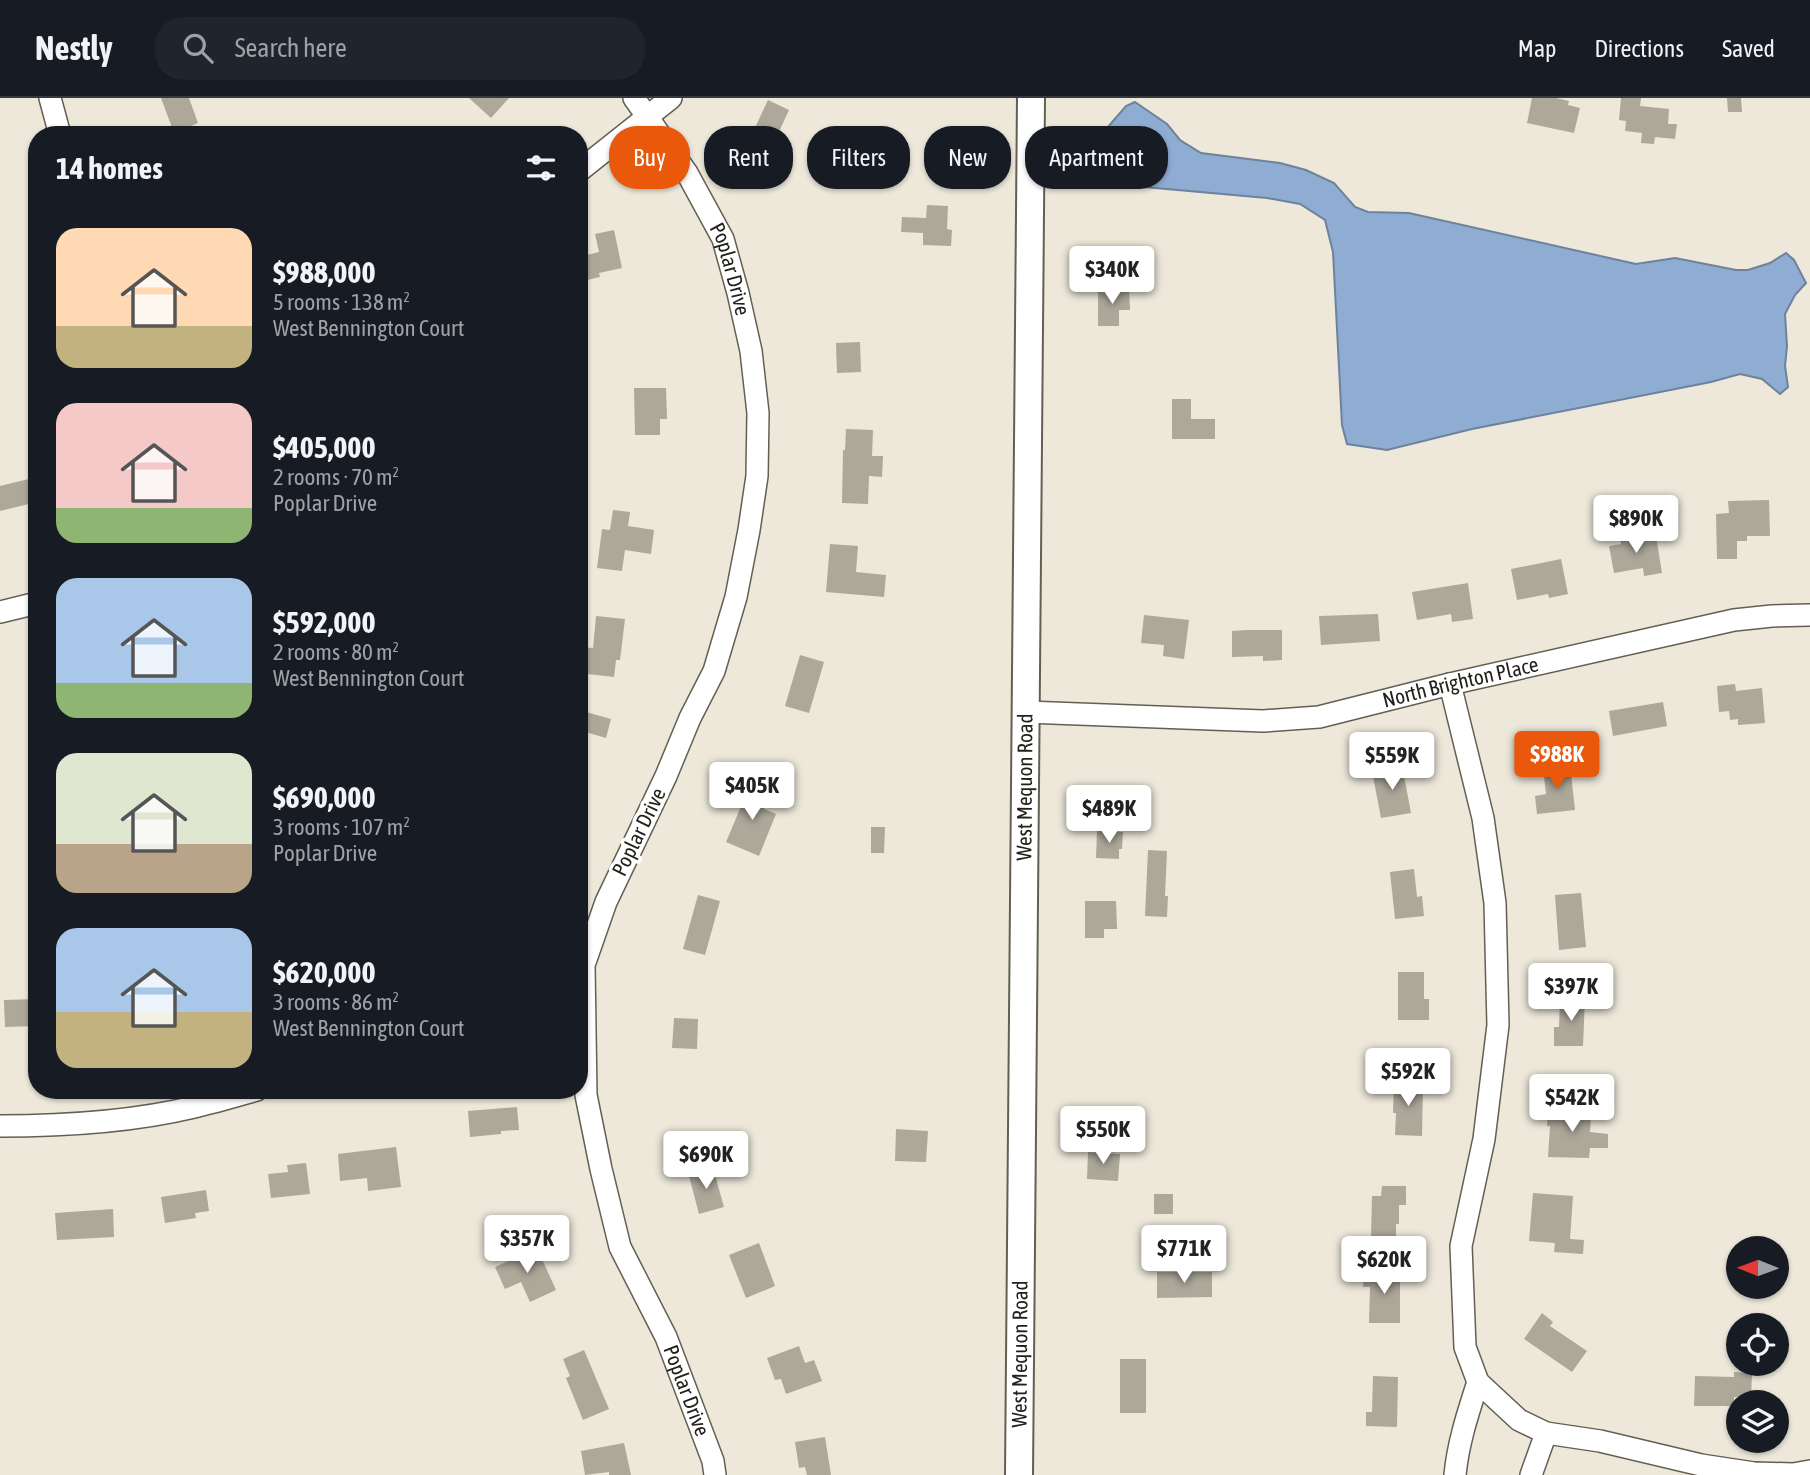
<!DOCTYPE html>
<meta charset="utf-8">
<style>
body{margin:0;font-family:"Asap Condensed",sans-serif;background:#20242c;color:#f1f3f6;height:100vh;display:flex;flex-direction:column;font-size:26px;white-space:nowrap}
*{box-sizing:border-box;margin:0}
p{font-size:23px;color:#9ea1a6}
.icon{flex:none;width:38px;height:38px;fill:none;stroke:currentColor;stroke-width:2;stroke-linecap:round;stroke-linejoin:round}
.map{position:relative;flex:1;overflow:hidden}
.panel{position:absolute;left:28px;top:28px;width:560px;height:973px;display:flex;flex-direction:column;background:#171b24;border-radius:28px;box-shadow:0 2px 5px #0004}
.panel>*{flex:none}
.banner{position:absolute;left:609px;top:28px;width:665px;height:63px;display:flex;gap:14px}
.needle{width:46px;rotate:271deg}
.tools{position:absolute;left:1726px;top:1138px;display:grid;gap:14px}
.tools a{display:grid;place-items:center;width:63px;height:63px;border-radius:50%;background:#171b24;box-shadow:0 2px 5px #0004;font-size:35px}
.price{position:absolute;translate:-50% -60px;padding:0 16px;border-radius:7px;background:#fff;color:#222;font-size:23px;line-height:46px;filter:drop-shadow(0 2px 4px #0008)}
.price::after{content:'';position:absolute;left:50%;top:42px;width:21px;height:16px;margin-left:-10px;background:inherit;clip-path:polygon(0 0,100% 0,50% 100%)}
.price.on{background:#ea580c;color:#fff}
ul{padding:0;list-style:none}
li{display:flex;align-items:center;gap:21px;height:175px;padding:0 28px}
li span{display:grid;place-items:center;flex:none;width:196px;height:140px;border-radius:21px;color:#555}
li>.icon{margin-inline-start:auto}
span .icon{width:84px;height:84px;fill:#fffc;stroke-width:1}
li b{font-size:30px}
h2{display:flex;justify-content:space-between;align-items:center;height:84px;padding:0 28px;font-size:30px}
.chip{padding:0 24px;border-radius:28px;background:#171b24;box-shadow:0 2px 5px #0004;font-size:24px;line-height:63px}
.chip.on{background:#ea580c;color:#fff}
header{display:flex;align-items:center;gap:42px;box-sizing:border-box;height:98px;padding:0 35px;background:#171b24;border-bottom:2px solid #363941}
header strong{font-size:33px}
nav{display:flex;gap:38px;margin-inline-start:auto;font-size:24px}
.search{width:490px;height:63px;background:#20242c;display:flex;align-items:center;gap:18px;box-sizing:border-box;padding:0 24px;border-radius:28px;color:#9ea1a6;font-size:26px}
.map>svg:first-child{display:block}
.water{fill:#8facd2;stroke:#6f829b;stroke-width:2}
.building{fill:#ada89a}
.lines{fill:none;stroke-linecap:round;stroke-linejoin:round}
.minor-casing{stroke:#645f53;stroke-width:24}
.major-casing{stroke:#645f53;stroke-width:30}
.minor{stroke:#fff;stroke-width:21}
.major{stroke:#fff;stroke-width:26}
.labels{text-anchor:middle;stroke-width:7;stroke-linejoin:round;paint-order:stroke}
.street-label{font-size:21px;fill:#23211c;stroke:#fff}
</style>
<header>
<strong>Nestly</strong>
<div class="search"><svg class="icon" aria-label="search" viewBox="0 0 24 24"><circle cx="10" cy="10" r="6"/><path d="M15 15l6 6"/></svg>Search here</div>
<nav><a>Map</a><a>Directions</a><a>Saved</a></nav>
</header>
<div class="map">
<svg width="1810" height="1377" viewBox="0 0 1810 1377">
<rect width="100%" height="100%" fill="#ede8da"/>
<polygon class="water" points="1135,4 1167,26 1180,42 1201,55 1280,65 1306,72 1334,85 1355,109 1368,114 1409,115 1636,166 1675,160 1736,172 1748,172 1770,165 1786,155 1794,162 1806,185 1795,197 1785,216 1787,248 1785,268 1788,289 1780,296 1762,281 1740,276 1711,284 1472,331 1387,352 1347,346 1342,327 1333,154 1325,122 1300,106 1267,100 1100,85 1107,30 1126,8"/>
<g class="building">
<polygon points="161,0 189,0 198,25 174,35"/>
<polygon points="469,0 509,0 491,20"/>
<polygon points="1532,0 1556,0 1569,3 1568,7 1580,10 1574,35 1527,25"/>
<polygon points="1621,0 1641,0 1640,8 1669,11 1668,26 1677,26 1675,41 1655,39 1654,46 1641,45 1642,35 1625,33 1626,23 1619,22"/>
<polygon points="1727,0 1741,0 1742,14 1728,14"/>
<polygon points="768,2 789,12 766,62 740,50 748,34 752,36"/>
<polygon points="927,107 948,108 947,131 952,132 951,148 923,147 923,135 901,134 902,119 926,120"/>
<polygon points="614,132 622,170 599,175 600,179 579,184 579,159 599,154 595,136"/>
<polygon points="1098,191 1129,191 1130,212 1119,212 1119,228 1098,228"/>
<polygon points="860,244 861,274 837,275 836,245"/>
<polygon points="634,290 666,290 667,321 660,321 660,337 635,337"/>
<polygon points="1172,301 1191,301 1191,321 1215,321 1215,341 1172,341"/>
<polygon points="846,331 873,332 872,358 883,358 882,379 869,378 868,406 842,405 843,352 845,352"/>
<polygon points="37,379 37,404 0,413 0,388"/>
<polygon points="1769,402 1770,438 1747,438 1747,443 1737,443 1737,461 1717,461 1716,416 1729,415 1728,403"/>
<polygon points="613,412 630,414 628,428 654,432 651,456 625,452 622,473 597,470 602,431 610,432"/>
<polygon points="1634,436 1635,442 1656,438 1662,475 1644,478 1643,470 1614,475 1609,448 1621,446 1619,438"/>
<polygon points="830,446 858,448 856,474 886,477 884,499 826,494"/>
<polygon points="1561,461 1568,496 1549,500 1548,496 1517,502 1511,471"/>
<polygon points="1468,485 1473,521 1452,524 1451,516 1417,522 1412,494"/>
<polygon points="1378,516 1380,543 1321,547 1319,518"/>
<polygon points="1144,517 1189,522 1184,561 1163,558 1164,547 1141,545"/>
<polygon points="596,518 625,521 620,562 616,562 614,579 579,575 579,549 593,550"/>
<polygon points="1247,532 1282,532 1282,562 1263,563 1263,558 1232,559 1232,533"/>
<polygon points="800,557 824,564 809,615 785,608"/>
<polygon points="1735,586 1736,593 1762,590 1765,625 1738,627 1738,621 1730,622 1729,613 1719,614 1717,588"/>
<polygon points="1663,604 1667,628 1613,638 1609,613"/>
<polygon points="579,612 611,621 606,640 579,632"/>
<polygon points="1402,667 1411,715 1381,720 1372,673"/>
<polygon points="1570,667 1575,712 1537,716 1535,698 1546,696 1543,670"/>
<polygon points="751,685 771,694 764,711 776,716 759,758 726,744"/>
<polygon points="871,729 885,729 884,755 871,755"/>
<polygon points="1097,733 1123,734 1122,751 1119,751 1119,761 1096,760"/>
<polygon points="1148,752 1167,753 1165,798 1168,798 1167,819 1145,818"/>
<polygon points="1414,771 1417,799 1422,798 1424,818 1395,821 1390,774"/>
<polygon points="1581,795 1586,849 1559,852 1555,797"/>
<polygon points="698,797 720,803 705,857 683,851"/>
<polygon points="1085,803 1116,803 1117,831 1104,831 1104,840 1085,840"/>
<polygon points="1398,874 1424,874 1424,901 1429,901 1429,922 1398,922"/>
<polygon points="1560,900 1585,900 1583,948 1554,948 1554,929 1559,929"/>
<polygon points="37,901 37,928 5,929 4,902"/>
<polygon points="674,920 698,921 697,951 672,950"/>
<polygon points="1394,984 1423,985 1422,1038 1395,1037 1396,1015 1393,1015"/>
<polygon points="517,1009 519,1032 501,1033 501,1036 470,1039 468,1013"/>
<polygon points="1548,1009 1583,1011 1582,1020 1591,1020 1590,1034 1608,1036 1608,1050 1590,1050 1589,1060 1548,1059 1550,1028 1547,1028"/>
<polygon points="896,1031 928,1033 926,1064 895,1063"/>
<polygon points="396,1049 401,1089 368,1093 367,1080 340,1083 338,1056"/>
<polygon points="1088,1054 1120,1056 1118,1083 1087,1081"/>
<polygon points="306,1065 310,1096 271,1100 268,1076 288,1074 287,1067"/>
<polygon points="713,1070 724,1109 699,1116 689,1078"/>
<polygon points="1382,1088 1406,1088 1406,1107 1399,1107 1399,1126 1396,1126 1396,1138 1371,1138 1372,1098 1381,1098"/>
<polygon points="206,1092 209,1113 195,1115 196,1120 165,1125 161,1099"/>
<polygon points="1533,1095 1573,1098 1570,1141 1584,1142 1583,1156 1554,1154 1555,1145 1529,1143"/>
<rect x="1154" y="1096" width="19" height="20"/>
<polygon points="113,1111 114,1139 57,1142 55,1115"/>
<polygon points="759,1145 775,1188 746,1200 729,1157"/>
<polygon points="537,1150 556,1192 530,1204 521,1184 505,1191 495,1169"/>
<polygon points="1364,1173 1400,1173 1400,1225 1369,1225 1370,1189 1363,1189"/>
<polygon points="1157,1174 1212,1174 1212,1199 1157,1200"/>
<polygon points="1542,1215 1553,1224 1550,1228 1587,1253 1572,1274 1524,1241"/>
<polygon points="799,1248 805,1265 814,1262 822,1283 786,1296 781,1281 775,1282 767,1260"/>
<polygon points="584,1252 609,1311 583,1322 566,1280 570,1278 563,1261"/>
<rect x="1120" y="1261" width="26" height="54"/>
<polygon points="1734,1274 1752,1275 1751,1300 1734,1299 1734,1308 1694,1308 1695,1278 1734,1279"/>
<polygon points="1373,1278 1398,1279 1397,1329 1366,1328 1366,1314 1372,1314"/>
<polygon points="825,1339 831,1377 807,1377 805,1369 799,1370 795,1344"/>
<polygon points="624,1345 631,1377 609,1377 609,1374 585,1377 581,1353"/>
</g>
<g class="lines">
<g class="minor-casing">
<g id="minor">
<polyline points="50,0 60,37"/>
<path id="s1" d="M634,0L687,75L723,141L738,195L751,253L758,315L757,378L749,432L736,499L714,573L690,620L666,678L606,804L584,867L586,997L601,1071L620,1149L666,1239L713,1363L715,1377"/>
<polyline points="579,73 671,0"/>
<polyline points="0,514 37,505"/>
<polyline points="1450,586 1483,720 1495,805 1498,927 1484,1041 1461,1148 1465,1249 1478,1284 1519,1322 1546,1335 1600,1343 1701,1367 1754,1375 1793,1376 1810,1373"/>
<path id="s2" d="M1026,614L1263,623L1319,619L1450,586L1734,522L1772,518L1810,517"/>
<path d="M0,1028C65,1028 131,1024 194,1009C216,1004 236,998 257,992"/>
<path d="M1455,1377C1458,1345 1468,1315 1478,1284"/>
<polyline points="1531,1377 1546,1335"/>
</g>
</g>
<g class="major-casing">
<g id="major">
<path id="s3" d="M1019,1377L1031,0"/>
</g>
</g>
<use href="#minor" class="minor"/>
<use href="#major" class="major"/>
</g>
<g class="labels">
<g class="street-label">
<text dy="7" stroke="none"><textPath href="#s1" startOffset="198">Poplar Drive</textPath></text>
<text dy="7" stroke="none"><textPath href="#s2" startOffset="439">North Brighton Place</textPath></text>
<text dy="7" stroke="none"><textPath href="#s3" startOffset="688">West Mequon Road</textPath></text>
<text transform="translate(639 734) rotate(-64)" y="7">Poplar Drive</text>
<text dy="7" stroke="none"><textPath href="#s3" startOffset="121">West Mequon Road</textPath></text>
<text dy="7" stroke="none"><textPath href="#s1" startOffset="1374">Poplar Drive</textPath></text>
</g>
</g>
</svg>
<div class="tools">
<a><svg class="needle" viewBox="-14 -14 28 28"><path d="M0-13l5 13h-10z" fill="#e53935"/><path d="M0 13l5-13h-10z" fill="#9ea1a6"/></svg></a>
<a><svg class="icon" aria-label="locate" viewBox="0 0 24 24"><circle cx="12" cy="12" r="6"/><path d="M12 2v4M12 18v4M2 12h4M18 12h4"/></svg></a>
<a><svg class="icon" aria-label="layers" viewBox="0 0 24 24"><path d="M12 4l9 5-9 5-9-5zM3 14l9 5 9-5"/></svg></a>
</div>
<b class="price" style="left:1112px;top:208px">$340K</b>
<b class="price" style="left:1636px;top:457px">$890K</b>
<b class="price on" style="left:1557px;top:693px">$988K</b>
<b class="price" style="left:1392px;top:694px">$559K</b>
<b class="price" style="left:752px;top:724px">$405K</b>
<b class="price" style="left:1109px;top:747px">$489K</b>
<b class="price" style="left:1571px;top:925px">$397K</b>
<b class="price" style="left:1408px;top:1010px">$592K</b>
<b class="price" style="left:1572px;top:1036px">$542K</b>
<b class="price" style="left:1103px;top:1068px">$550K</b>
<b class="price" style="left:706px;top:1093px">$690K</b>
<b class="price" style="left:527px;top:1177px">$357K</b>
<b class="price" style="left:1184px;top:1187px">$771K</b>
<b class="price" style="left:1384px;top:1198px">$620K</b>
<div class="banner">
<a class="chip on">Buy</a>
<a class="chip">Rent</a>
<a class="chip">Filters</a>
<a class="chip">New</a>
<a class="chip">Apartment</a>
</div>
<section class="panel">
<h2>14 homes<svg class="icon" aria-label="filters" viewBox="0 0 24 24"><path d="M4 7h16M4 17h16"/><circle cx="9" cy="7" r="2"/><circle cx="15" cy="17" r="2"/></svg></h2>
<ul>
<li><span style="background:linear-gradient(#ffd9b3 70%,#c2b280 0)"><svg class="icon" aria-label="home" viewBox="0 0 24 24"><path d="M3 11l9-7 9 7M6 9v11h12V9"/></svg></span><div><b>$988,000</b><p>5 rooms · 138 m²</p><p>West Bennington Court</p></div></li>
<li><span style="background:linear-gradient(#f6c9c9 75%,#8fb573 0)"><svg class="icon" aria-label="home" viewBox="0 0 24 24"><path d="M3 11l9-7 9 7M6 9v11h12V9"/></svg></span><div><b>$405,000</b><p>2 rooms · 70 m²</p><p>Poplar Drive</p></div></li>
<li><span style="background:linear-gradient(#a9c7e8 75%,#8fb573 0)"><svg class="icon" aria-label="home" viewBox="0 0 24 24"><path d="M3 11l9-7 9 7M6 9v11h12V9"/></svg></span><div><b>$592,000</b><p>2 rooms · 80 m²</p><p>West Bennington Court</p></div></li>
<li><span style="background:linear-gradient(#dfe7d0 65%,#b9a48a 0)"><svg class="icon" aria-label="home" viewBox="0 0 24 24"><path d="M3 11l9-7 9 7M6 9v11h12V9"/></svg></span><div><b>$690,000</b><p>3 rooms · 107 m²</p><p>Poplar Drive</p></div></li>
<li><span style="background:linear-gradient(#a9c7e8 60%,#c2b280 0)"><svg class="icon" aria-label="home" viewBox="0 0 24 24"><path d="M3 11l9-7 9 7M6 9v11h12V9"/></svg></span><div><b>$620,000</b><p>3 rooms · 86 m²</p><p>West Bennington Court</p></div></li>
</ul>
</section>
</div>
